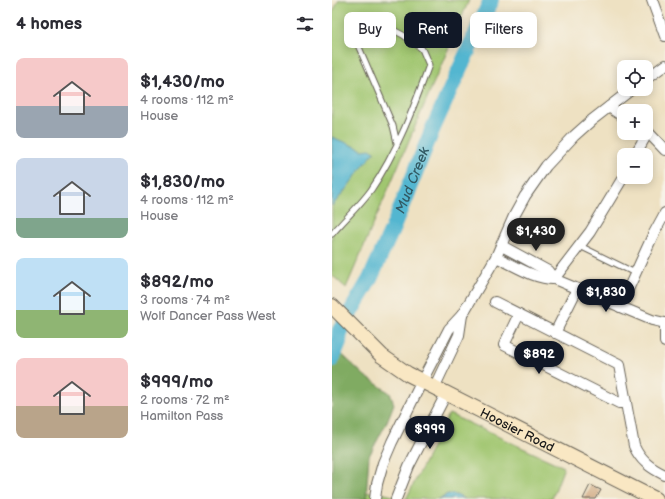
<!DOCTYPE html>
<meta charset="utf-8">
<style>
body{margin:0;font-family:"Balsamiq Sans",sans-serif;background:#f2f2f3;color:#2b2b33;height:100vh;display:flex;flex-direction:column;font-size:15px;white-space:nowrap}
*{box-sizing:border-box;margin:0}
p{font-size:13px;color:#7c7c81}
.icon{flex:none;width:22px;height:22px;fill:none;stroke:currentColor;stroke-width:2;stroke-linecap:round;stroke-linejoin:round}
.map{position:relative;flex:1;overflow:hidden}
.panel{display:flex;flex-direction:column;background:#fff;width:332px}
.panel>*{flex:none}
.banner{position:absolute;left:12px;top:12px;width:261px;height:36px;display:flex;gap:8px}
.fabs{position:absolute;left:285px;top:60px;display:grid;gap:8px}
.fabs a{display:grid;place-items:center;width:36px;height:36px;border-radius:8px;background:#fff;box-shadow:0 2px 10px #0003;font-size:20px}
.price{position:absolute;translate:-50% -34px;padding:0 9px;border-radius:14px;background:#111827;color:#fff;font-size:13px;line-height:26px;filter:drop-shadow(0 1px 2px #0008)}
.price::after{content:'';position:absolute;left:50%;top:24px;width:12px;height:9px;margin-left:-6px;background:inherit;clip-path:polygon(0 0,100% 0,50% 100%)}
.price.current{background:#222;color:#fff}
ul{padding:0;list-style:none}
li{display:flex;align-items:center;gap:12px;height:100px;padding:0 16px}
li span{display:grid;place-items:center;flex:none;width:112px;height:80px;border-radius:8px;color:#555}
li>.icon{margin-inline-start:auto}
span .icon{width:48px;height:48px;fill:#fffc;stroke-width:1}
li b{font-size:17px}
h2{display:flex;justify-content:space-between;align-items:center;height:48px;padding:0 16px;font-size:17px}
.pill{padding:0 14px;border-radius:8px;background:#fff;box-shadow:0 2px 10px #0003;font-size:14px;line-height:36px}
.pill.current{background:#111827;color:#fff}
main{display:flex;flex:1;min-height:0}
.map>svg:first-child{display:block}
.green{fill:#a0c670;stroke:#5e7146}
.forest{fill:#80ab62;stroke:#4e643f}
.water{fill:#52b6d0;stroke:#376976}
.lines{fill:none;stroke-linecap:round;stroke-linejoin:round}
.river{stroke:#52b6d0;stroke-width:16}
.building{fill:#cfa77f}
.lane-casing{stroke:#666156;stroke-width:7}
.street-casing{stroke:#666156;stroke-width:12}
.secondary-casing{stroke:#666156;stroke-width:16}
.lane{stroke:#fff;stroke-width:5}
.street{stroke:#fff;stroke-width:10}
.secondary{stroke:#f9e7c3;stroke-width:14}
.labels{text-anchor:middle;stroke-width:3;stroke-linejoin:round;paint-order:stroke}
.street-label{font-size:13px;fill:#1c1c1c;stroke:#f7f3e8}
.water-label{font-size:14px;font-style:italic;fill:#325a64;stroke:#f7f3e8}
</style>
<main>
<section class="panel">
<h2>4 homes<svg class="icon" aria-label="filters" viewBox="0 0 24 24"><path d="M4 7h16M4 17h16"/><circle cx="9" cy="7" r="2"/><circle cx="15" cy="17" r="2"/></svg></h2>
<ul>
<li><span style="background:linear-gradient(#f6c9c9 60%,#9aa5b1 0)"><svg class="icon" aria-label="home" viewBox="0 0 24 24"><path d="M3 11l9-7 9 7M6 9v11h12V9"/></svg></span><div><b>$1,430/mo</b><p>4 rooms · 112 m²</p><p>House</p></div></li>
<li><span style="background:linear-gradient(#c9d6e8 75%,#7fa58c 0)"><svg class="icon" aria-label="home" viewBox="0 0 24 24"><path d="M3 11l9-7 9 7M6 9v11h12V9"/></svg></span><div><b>$1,830/mo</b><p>4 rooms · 112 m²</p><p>House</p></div></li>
<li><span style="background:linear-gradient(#bfe0f5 65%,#8fb573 0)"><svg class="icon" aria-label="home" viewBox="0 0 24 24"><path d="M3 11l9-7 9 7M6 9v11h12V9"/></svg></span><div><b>$892/mo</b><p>3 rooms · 74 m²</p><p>Wolf Dancer Pass West</p></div></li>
<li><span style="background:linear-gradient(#f6c9c9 60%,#b9a48a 0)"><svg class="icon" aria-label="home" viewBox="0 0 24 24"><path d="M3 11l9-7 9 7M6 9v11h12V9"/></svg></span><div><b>$999/mo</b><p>2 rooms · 72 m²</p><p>Hamilton Pass</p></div></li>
</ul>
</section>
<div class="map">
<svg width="333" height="499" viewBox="0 0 333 499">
<rect width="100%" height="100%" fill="#f7f3e8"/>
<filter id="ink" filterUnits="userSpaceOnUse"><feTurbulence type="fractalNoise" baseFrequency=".025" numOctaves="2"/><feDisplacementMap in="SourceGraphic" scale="8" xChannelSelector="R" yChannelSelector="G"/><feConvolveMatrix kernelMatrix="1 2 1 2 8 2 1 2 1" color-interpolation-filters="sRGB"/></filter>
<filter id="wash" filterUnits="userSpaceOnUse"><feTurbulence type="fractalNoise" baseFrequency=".012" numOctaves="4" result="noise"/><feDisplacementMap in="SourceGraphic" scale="16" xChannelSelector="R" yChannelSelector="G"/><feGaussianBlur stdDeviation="0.9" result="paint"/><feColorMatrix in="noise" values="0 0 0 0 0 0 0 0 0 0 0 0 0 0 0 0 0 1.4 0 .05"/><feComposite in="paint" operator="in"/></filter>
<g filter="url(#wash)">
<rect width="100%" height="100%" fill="#eee1c2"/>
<g class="green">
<polygon points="7,0 137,0 14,288 0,275 0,14"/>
<polygon points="117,414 232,467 220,499 132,499 124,495 116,494 106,499 74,499"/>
<polygon points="34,492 53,494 73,499 34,499"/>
</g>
<polygon class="forest" points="0,345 33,376 58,393 62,404 54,424 37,456 34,499 0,499"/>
<g class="water">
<path d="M0,137L31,150L38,149L43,152C27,169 16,189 0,206Z"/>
<polygon points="116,494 124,495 132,499 106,499"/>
</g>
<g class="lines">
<path class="river" id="s1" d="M0,359L7,342L8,330L38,279L60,230L101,128L159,0"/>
</g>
<g id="blocks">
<polygon class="building" points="258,485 269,490 264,499 251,499"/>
</g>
</g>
<g filter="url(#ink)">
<use href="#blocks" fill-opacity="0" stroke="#666156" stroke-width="1"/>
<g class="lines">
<g class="lane-casing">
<g id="lane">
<path d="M0,234C13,219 28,205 39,190C65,152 82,107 97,65L90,49L71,35L50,24H37L28,32L26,45L61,126L65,143"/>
<polyline points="248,246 303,273"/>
</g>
</g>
<g class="street-casing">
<g id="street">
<polyline points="320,0 333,36"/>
<polyline points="314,79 333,65"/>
<polyline points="277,107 292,117"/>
<polyline points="314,130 333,150"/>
<polyline points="303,155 316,132"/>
<polyline points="170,246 216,271 222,279"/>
<path d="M164,257C182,265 202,279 222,279L320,320L333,323"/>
<polyline points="222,279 258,232 292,176"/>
<path d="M163,302L287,365L302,446C308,460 318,468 333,475"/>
<polyline points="288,307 321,235 333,213"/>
<polyline points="187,314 172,345 287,403 294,403"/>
<polyline points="333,323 333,342"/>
<polyline points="223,333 245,289"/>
<polyline points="102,388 127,335 130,315"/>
<polyline points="43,499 45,484 51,463 60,442 90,381 117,329 130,315 164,257 182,216 193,196 214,166 242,136 260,120 300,89"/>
<polyline points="64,499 77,466 114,394"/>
</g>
</g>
<g class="secondary-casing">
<g id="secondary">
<path id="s2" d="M0,306L50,356L76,374L323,499"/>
</g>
</g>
<use href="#lane" class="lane"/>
<use href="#street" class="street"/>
<use href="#secondary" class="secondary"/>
</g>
</g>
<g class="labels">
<g class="street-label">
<text dy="5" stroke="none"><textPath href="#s2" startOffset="225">Hoosier Road</textPath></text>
</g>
<g class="water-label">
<text dy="5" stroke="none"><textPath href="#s1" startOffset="197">Mud Creek</textPath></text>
</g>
</g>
</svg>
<div class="fabs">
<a><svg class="icon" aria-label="locate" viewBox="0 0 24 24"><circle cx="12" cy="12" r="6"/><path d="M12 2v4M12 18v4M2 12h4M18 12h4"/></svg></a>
<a>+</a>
<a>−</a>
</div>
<b class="price current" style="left:204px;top:252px">$1,430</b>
<b class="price" style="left:274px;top:313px">$1,830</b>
<b class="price" style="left:207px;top:375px">$892</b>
<b class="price" style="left:98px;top:450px">$999</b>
<div class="banner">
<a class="pill">Buy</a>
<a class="pill current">Rent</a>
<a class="pill">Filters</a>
</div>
</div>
</main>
